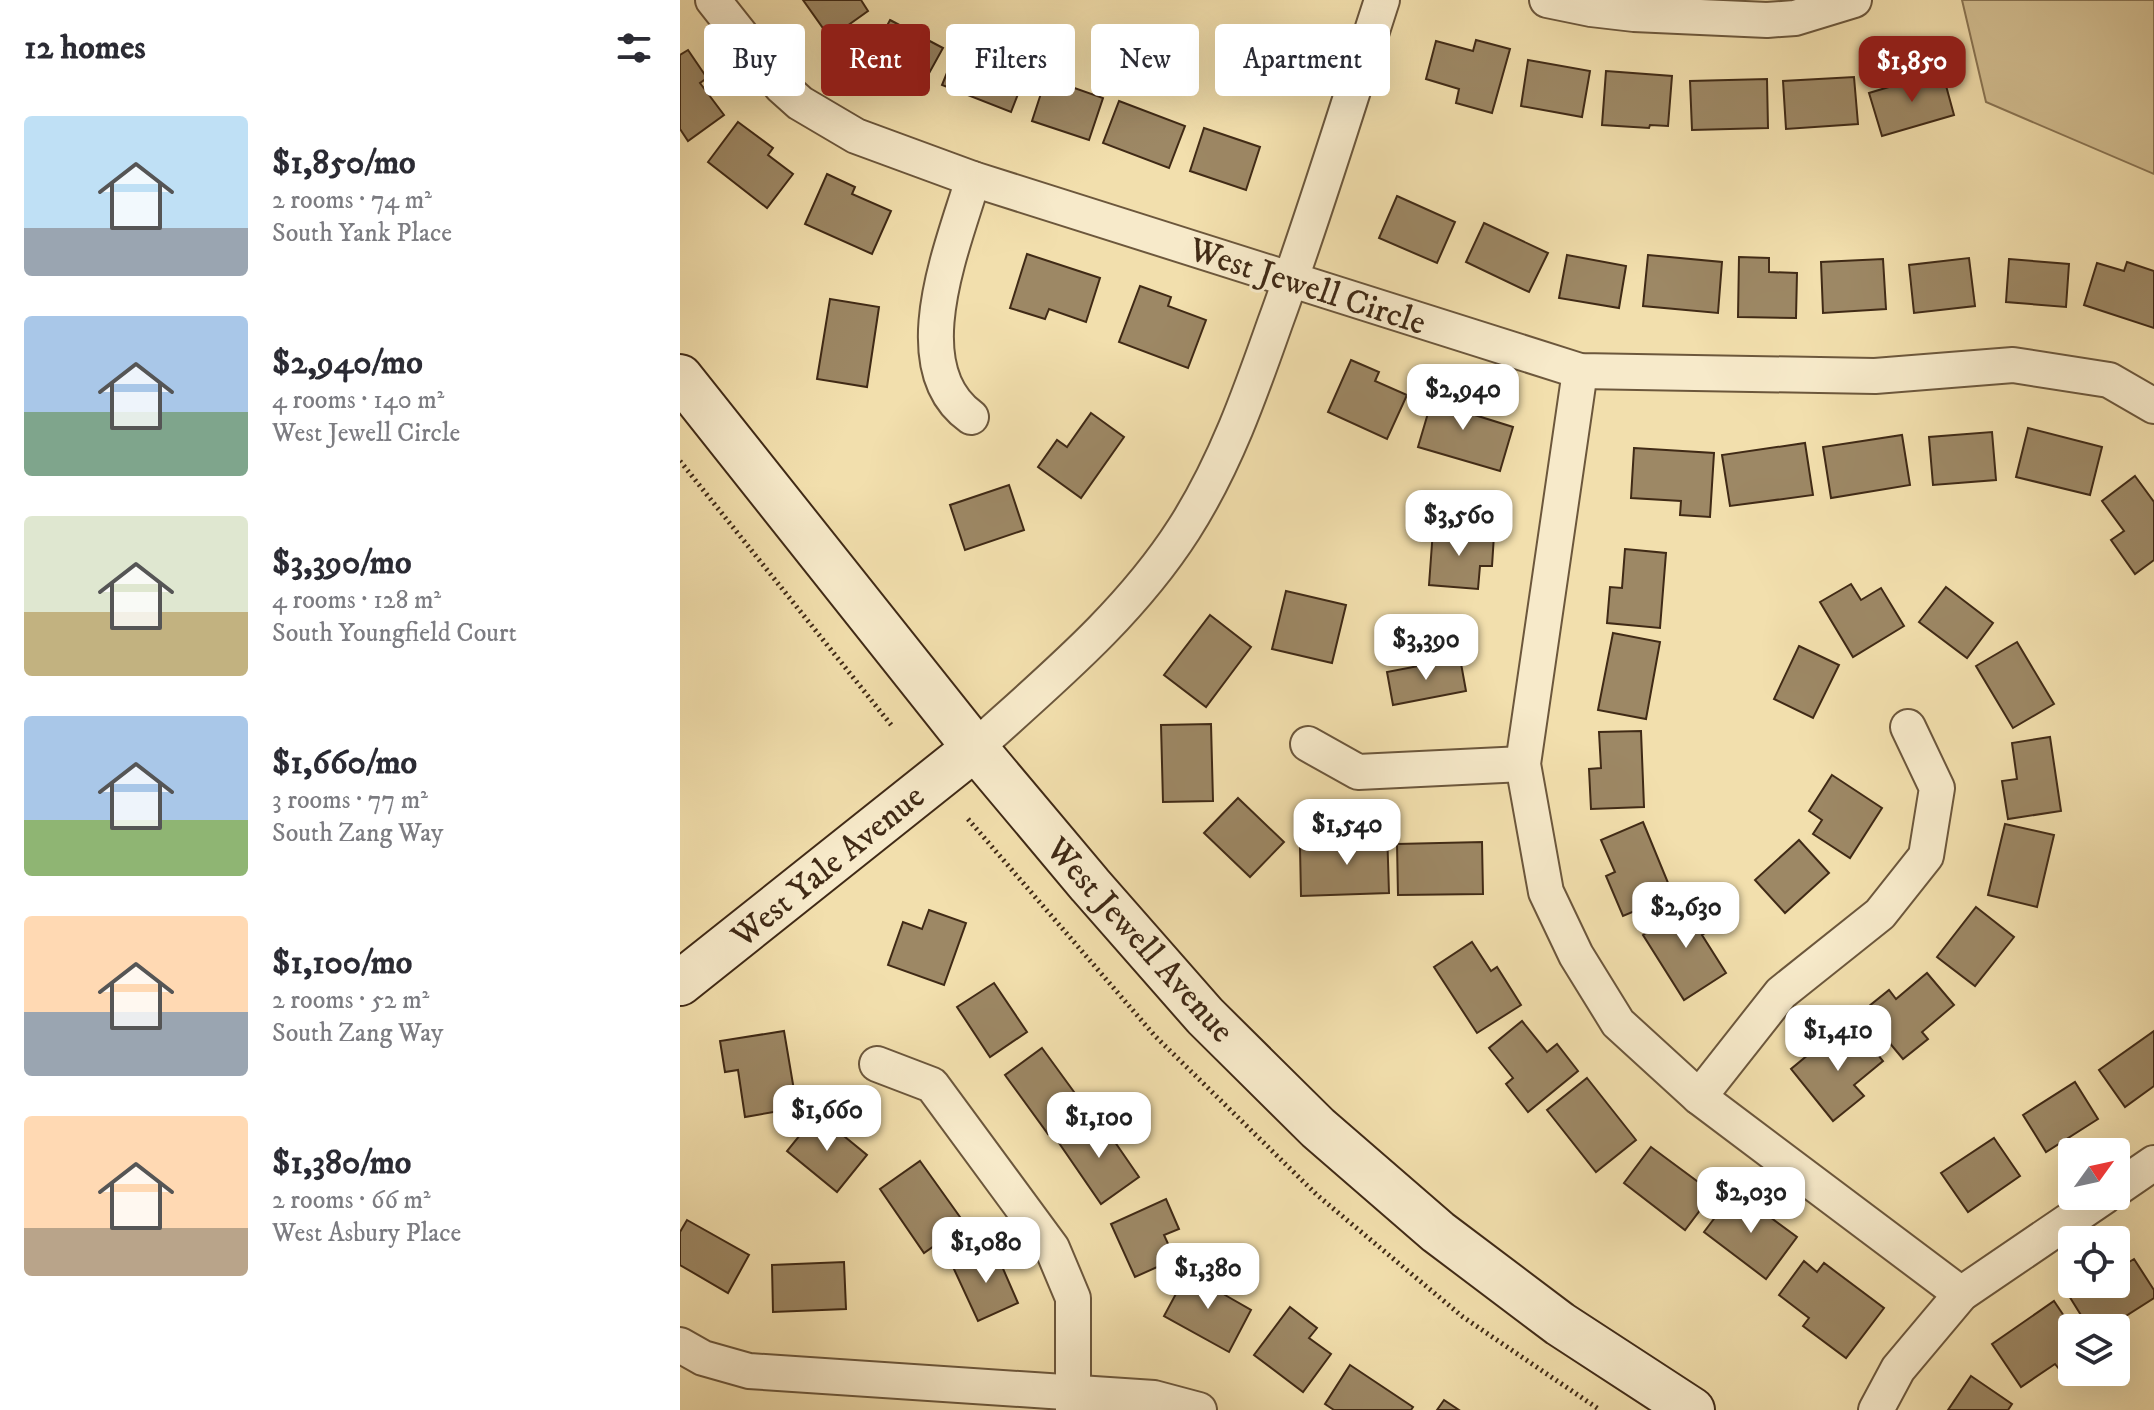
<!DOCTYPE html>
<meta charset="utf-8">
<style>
body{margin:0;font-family:"IM FELL DW Pica",serif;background:#f2f2f3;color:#2b2b33;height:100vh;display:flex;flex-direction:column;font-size:30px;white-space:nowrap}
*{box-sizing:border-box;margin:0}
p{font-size:26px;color:#7c7c81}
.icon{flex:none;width:44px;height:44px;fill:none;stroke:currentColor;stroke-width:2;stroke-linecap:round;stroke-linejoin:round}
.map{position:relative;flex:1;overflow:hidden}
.details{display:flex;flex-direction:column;background:#fff;width:680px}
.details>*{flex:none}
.banner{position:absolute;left:24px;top:24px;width:760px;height:72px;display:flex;gap:16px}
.needle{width:52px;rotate:57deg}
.controls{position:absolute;left:1378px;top:1138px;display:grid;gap:16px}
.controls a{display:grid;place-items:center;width:72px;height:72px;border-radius:8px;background:#fff;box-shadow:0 8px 32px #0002;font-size:40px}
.price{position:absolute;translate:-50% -68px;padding:0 18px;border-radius:16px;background:#fff;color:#222;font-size:26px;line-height:52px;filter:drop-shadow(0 2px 4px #0008)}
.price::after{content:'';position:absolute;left:50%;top:48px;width:24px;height:18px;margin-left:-12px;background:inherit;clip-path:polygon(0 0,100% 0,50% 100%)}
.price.selected{background:#8f2418;color:#fff}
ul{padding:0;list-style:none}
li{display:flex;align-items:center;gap:24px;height:200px;padding:0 24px}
li span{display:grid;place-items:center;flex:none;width:224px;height:160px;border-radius:8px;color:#555}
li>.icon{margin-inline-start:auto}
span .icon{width:96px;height:96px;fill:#fffc;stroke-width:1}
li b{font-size:34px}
h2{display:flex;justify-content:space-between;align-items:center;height:96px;padding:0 24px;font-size:34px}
.tag{padding:0 28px;border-radius:8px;background:#fff;box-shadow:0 8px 32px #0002;font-size:28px;line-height:72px}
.tag.selected{background:#8f2418;color:#fff}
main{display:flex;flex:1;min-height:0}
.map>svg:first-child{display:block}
.green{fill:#d4c093;stroke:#8a7554;stroke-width:2}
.building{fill:#9d8865;stroke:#402a16;stroke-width:2}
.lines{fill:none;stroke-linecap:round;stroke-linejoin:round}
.street-casing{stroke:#6c573c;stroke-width:38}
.secondary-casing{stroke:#402a16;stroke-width:48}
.path{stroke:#402a16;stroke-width:5;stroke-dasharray:2 4;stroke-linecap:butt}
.street{stroke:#f7eaca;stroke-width:34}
.secondary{stroke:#f7eaca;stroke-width:44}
.tree{fill:#a18c68}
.labels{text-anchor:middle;stroke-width:6;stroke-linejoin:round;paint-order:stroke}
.street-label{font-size:34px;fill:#402a16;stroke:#f7eaca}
</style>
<main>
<section class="details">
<h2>12 homes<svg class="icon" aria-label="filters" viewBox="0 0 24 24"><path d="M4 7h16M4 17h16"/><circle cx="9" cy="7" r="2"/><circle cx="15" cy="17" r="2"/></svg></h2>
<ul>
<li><span style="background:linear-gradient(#bfe0f5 70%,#9aa5b1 0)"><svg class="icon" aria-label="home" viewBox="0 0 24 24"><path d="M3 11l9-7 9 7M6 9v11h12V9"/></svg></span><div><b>$1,850/mo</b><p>2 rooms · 74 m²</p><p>South Yank Place</p></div></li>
<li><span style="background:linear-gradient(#a9c7e8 60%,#7fa58c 0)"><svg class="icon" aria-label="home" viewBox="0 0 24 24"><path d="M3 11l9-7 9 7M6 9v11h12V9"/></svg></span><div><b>$2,940/mo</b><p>4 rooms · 140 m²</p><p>West Jewell Circle</p></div></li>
<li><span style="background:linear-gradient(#dfe7d0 60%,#c2b280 0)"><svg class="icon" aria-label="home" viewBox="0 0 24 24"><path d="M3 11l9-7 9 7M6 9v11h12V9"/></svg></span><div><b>$3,390/mo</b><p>4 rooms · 128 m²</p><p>South Youngfield Court</p></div></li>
<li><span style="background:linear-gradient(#a9c7e8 65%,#8fb573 0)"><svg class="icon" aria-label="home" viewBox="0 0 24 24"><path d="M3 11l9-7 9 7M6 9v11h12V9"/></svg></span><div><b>$1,660/mo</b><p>3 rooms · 77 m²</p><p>South Zang Way</p></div></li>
<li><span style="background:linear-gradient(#ffd9b3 60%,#9aa5b1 0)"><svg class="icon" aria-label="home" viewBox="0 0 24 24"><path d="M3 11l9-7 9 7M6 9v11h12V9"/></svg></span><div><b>$1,100/mo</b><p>2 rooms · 52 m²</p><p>South Zang Way</p></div></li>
<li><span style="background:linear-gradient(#ffd9b3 70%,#b9a48a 0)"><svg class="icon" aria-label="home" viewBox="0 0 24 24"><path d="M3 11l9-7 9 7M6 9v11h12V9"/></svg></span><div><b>$1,380/mo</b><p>2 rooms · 66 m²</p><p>West Asbury Place</p></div></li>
</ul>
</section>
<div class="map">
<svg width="1474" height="1410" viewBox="0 0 1474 1410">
<rect width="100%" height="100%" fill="#f2dfad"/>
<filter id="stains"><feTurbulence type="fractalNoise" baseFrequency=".0025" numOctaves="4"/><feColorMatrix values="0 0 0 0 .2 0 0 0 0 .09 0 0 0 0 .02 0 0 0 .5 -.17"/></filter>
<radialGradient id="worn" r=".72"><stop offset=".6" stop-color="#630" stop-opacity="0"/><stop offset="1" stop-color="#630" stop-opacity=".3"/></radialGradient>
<polygon class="green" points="1282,0 1474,0 1474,174 1306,102"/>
<g class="building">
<polygon points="123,0 181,0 188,11 150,38"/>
<polygon points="210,20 263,48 242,86 190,58"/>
<polygon points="282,36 333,56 328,70 345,76 331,112 262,85"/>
<polygon points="796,40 830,49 812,113 776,103 779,89 746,79 756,41 793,51"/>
<polygon points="8,50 27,78 20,83 44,115 8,141 0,129 0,55"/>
<polygon points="848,60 910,71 902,117 841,106"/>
<polygon points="926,71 992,76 988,126 970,125 969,128 922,125"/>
<polygon points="1262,71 1274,115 1202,136 1189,93"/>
<polygon points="1174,77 1178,124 1106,129 1103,81"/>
<polygon points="366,78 423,98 409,140 352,121"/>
<polygon points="1087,79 1088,128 1012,130 1010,81"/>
<polygon points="439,101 505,126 489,168 423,143"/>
<polygon points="58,122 93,148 88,155 113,174 87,208 28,162"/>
<polygon points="524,128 580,147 566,190 510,171"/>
<polygon points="147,174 175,187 172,194 211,211 192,254 125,224"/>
<polygon points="717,196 775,222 757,263 699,238"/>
<polygon points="804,223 868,253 849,292 786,262"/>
<polygon points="347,254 420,278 406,322 369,309 365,319 330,308"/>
<polygon points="887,255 946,266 939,308 879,298"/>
<polygon points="968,255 1042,262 1038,313 963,306"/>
<polygon points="1059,257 1089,258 1089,272 1117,273 1116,318 1058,317"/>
<polygon points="1289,258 1295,306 1234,313 1229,265"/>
<polygon points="1203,259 1206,309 1143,313 1141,262"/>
<polygon points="1329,259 1389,264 1386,307 1326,302"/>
<polygon points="1447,262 1474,271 1474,328 1404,305 1417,263 1444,271"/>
<polygon points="460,286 491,297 488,306 526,320 508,368 439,342"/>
<polygon points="150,299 199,307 187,387 137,379"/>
<polygon points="671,360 699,372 695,381 727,395 707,439 648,412"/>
<polygon points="756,386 787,395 782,411 833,427 820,471 738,447"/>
<polygon points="411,413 444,437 401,498 358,467 377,440 387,447"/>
<polygon points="1348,428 1422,447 1410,495 1336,477"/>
<polygon points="1312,432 1316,480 1253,485 1249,437"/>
<polygon points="1222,435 1230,485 1151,498 1143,447"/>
<polygon points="1125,443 1133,495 1050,506 1042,455"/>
<polygon points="954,448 1034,453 1030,517 1000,515 1001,501 951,498"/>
<polygon points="1455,476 1474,502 1474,560 1455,574 1431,540 1444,531 1422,501"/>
<polygon points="329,485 344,530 285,550 270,505"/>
<polygon points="753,530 814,535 812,566 800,566 798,589 749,585"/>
<polygon points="945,549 986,553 980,628 927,623 930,587 942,588"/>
<polygon points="1171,584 1181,600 1201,588 1224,626 1173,657 1140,602"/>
<polygon points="1266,587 1313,623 1287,658 1239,622"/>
<polygon points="606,591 666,605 652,663 592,649"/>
<polygon points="530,615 571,647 526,707 484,675"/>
<polygon points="933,633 980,642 966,719 918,710"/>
<polygon points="1337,642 1374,704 1333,728 1296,666"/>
<polygon points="1119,646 1159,665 1133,718 1094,699"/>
<polygon points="780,658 786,691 713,705 707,672"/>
<polygon points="531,724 533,801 483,802 481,725"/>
<polygon points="961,731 964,807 911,809 909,769 921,768 919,732"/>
<polygon points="1370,737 1381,811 1328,819 1322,781 1337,779 1332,743"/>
<polygon points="1152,775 1202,808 1170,858 1133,834 1142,820 1129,811"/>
<polygon points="558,798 604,842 570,877 524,833"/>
<polygon points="963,822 993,895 943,916 926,876 935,872 921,840"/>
<polygon points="1325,824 1374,835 1357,907 1308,895"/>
<polygon points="707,829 709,893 621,896 620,848 675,846 675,830"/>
<polygon points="1119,840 1149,873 1105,913 1075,880"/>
<polygon points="802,842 803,894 718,895 717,844"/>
<polygon points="1019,901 1035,927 1022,935 1046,973 1004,1000 963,935"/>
<polygon points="1296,907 1334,937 1295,986 1257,957"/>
<polygon points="249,910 286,923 264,985 208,965 223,922 242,929"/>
<polygon points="792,942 811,971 817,967 841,1005 797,1033 754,967"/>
<polygon points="1247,973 1274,1005 1242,1032 1248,1039 1223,1059 1183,1011 1209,990 1216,999"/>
<polygon points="314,983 347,1032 310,1057 277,1007"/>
<polygon points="842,1021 867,1052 877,1044 898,1071 848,1112 826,1084 833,1078 809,1048"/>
<polygon points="1177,1029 1203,1061 1174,1085 1184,1096 1153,1121 1111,1069 1140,1045 1147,1054"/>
<polygon points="104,1031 117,1108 65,1117 58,1070 45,1072 40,1041"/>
<polygon points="1474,1031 1474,1086 1445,1107 1419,1070"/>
<polygon points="362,1048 405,1107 368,1134 325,1075"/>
<polygon points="907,1078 956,1140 916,1172 867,1110"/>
<polygon points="1395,1082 1418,1119 1366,1152 1343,1115"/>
<polygon points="137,1114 187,1155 157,1192 107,1151"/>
<polygon points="417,1116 459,1177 421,1204 379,1143"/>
<polygon points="1314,1138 1340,1176 1288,1212 1261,1173"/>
<polygon points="971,1147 1033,1193 1005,1230 944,1183"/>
<polygon points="240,1161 285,1224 244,1253 200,1189"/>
<polygon points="1055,1191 1117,1237 1086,1279 1024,1232"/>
<polygon points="486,1199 499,1229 484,1235 495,1259 455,1277 431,1224"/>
<polygon points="7,1220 69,1255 48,1293 0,1265 0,1232"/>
<polygon points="314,1248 338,1303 298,1321 273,1267"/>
<polygon points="1454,1259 1474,1290 1474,1298 1427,1328 1409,1328 1386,1291 1396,1284 1436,1284 1436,1270"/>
<polygon points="1124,1261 1137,1272 1144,1263 1204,1308 1166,1358 1123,1326 1129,1318 1099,1295"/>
<polygon points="164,1262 166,1309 93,1312 92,1265"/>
<polygon points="524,1272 550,1286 545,1295 571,1310 549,1352 484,1316 505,1277 518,1283"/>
<polygon points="1374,1301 1392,1328 1392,1368 1383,1374 1375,1364 1341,1387 1312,1344"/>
<polygon points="610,1307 637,1328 629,1338 651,1354 623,1392 574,1355"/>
<polygon points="670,1365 733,1407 731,1410 654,1410 645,1404"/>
<polygon points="1291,1376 1332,1404 1328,1410 1268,1410"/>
<polygon points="764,1400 779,1410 757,1410"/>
</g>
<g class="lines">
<g class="street-casing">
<g id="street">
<polyline points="33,0 101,86 120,103 176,136 293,179 900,371 1195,376 1333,365 1429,380 1474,406"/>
<polyline points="867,0 911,9 954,14 1087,20 1115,18 1174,0"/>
<polyline points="900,371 843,764 866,892 896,955 938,1023 1019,1097 1281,1294"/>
<path d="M291,417C221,367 274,244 293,179"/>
<polyline points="628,744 678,772 843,764"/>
<path d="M295,748C370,680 449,615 504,529C545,465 570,394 595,323C634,217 667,108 702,0"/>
<polyline points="197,1064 252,1085 372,1248 393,1298 393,1410"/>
<polyline points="1019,1097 1101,993 1200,914 1246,856 1257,788 1228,727"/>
<polyline points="1436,1189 1474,1163"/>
<polyline points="0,1345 23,1358 69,1371 474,1398 519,1410"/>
<polyline points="1196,1410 1218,1369 1281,1294 1425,1196"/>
</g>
</g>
<g class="secondary-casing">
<g id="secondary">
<polyline points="0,377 295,748 410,885 525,1016 638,1128 758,1232 880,1324 1012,1410"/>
<polyline points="0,983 295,748"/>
</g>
</g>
<g class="path">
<polyline points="0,461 212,726"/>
<polyline points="288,819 475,1036 637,1195 783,1317 920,1410"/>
</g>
<use href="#street" class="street"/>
<use href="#secondary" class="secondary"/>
</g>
<g class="tree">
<circle cx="573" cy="44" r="11"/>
<circle cx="623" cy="73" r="11"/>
</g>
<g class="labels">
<g class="street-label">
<text transform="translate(628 285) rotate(18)" y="12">West Jewell Circle</text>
<text transform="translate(147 865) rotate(-39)" y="12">West Yale Avenue</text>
<text transform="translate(461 939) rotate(48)" y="12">West Jewell Avenue</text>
</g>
</g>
<rect width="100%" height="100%" filter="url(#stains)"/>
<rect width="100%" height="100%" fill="url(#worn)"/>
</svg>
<div class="controls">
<a><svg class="needle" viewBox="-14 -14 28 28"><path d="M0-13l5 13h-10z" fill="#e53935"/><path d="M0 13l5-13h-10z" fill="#7c7c81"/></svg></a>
<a><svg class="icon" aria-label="locate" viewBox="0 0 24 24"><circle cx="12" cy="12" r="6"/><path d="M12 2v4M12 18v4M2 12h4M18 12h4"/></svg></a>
<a><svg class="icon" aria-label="layers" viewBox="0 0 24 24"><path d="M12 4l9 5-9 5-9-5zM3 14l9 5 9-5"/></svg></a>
</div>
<b class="price selected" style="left:1232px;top:104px">$1,850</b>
<b class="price" style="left:783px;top:432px">$2,940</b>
<b class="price" style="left:779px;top:558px">$3,560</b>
<b class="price" style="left:746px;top:682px">$3,390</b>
<b class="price" style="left:667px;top:867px">$1,540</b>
<b class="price" style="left:1006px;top:950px">$2,630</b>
<b class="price" style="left:1158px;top:1073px">$1,410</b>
<b class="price" style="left:147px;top:1153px">$1,660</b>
<b class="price" style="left:419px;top:1160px">$1,100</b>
<b class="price" style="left:1071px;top:1235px">$2,030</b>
<b class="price" style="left:306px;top:1285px">$1,080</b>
<b class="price" style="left:528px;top:1311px">$1,380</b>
<div class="banner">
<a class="tag">Buy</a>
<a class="tag selected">Rent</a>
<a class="tag">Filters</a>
<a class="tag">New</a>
<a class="tag">Apartment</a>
</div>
</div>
</main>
